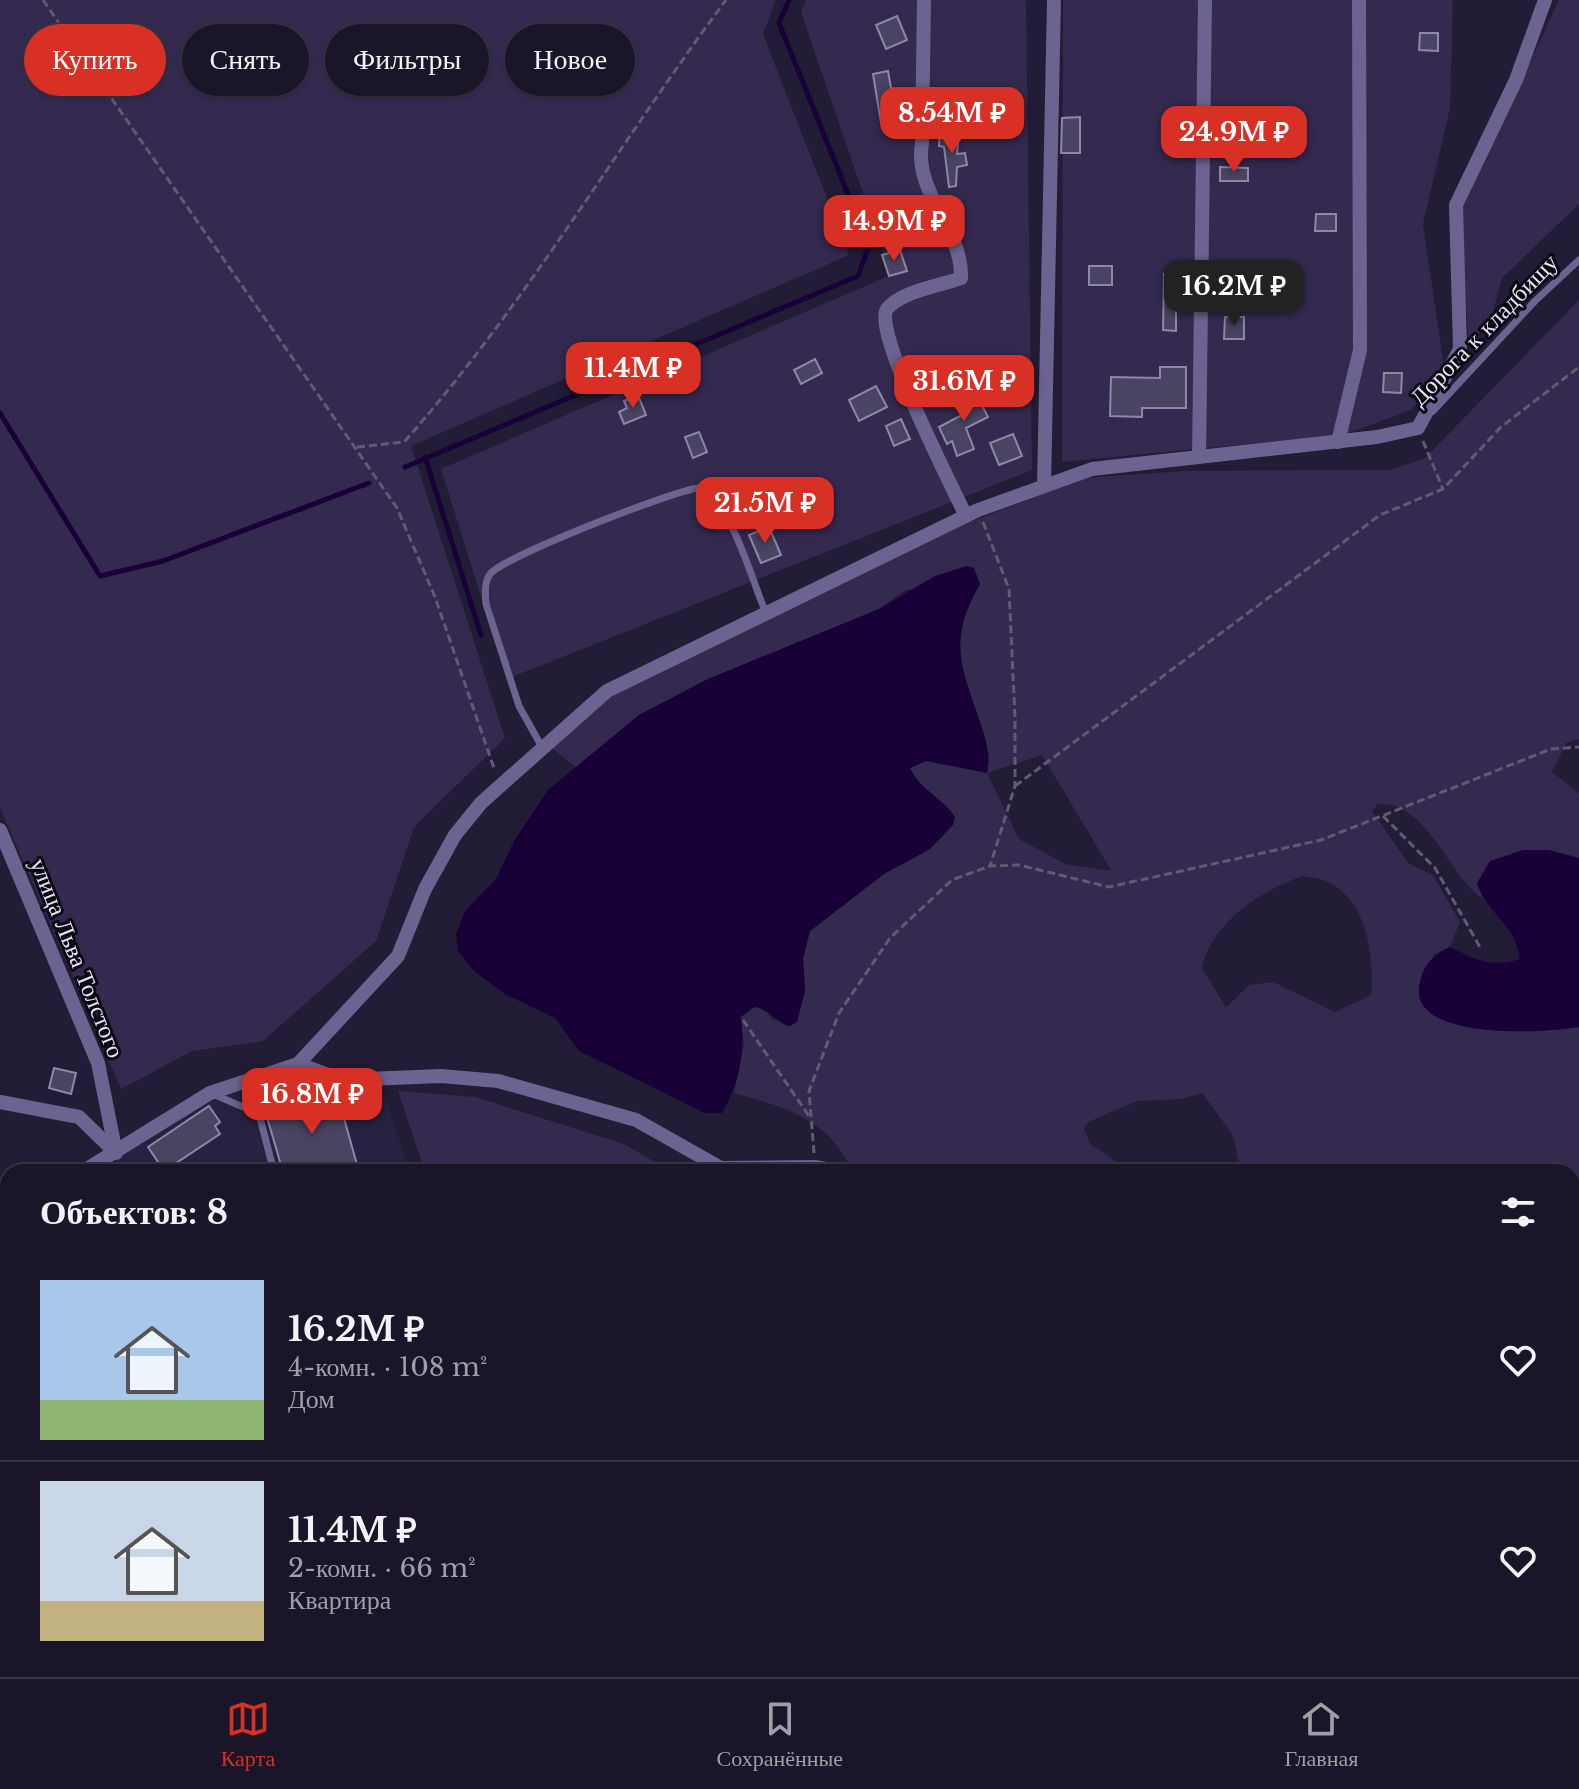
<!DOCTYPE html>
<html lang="ru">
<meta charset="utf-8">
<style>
body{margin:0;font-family:"Libre Baskerville",serif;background:#231e30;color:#f1f3f6;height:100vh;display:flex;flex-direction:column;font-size:30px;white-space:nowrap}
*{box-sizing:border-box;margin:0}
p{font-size:26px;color:#9f9fa8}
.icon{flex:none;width:44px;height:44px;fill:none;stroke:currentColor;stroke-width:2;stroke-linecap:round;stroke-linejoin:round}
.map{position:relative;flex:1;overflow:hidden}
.side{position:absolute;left:0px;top:1164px;width:1580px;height:514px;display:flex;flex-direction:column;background:#1a1528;border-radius:24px 24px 0 0;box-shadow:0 2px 6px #0004,0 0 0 2px #383445}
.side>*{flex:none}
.banner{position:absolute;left:24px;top:24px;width:800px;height:72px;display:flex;gap:16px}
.price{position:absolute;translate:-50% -68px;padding:0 18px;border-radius:16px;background:#d93025;color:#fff;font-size:26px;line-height:52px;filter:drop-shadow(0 2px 4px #0008)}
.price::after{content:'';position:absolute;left:50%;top:48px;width:24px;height:18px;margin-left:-12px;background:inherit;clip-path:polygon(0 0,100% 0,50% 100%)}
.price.current{background:#222;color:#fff}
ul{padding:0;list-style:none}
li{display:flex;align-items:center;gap:24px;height:200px;padding:0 40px}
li+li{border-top:2px solid #383445}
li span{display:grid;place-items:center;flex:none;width:224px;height:160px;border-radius:0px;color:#555}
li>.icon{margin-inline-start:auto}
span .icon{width:96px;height:96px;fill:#fffc;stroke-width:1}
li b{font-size:34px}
h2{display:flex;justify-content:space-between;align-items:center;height:96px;padding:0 40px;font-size:34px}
.chip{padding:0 28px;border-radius:36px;background:#1a1528;box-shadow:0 2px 6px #0004,0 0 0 2px #383445;font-size:28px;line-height:72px}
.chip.current{background:#d93025;color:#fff}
.dock{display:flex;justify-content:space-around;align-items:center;height:112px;border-top:2px solid #383445;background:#1a1528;font-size:22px;color:#9f9fa8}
.dock a{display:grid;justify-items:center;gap:4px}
.dock .current{color:#d93025}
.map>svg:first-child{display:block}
.built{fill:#292142}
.green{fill:#342a50;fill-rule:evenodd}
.water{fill:#170137}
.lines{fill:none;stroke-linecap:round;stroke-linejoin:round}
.stream{stroke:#170137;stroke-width:5}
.building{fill:#4a4462;stroke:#8e87a9;stroke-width:2}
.path{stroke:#605b73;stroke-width:3;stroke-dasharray:8 4;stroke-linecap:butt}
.lane{stroke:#6d6390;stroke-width:7}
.street{stroke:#6d6390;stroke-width:14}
.labels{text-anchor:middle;stroke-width:6;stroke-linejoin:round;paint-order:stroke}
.street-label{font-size:24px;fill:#e9e5f8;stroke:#0b0814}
</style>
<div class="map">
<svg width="1579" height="1677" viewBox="0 0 1579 1677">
<rect width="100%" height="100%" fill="#221c36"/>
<g class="built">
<polygon points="381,1085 410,1172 85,1172 210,1093"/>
<polygon points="8,1220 8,1467 0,1465 0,1225"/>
</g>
<g class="green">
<polygon points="0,0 776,0 763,34 849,255 411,446 505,738 414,827 376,941 263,1041 192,1051 121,1089 0,807"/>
<polygon points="806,0 1026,0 1032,470 507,679 441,469 891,275 801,12"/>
<polygon points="1063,0 1453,0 1450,108 1423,224 1444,367 1411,410 1343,435 1062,462"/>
<polygon points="1559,0 1579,0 1579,204 1502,278 1489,326 1468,341 1461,212"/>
<path d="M1579,300V739L1566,743L1552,772L1579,793V858L1477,883L1483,899C1448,875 1428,802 1378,804L1372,811L1409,864L1433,875L1460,922L1450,947L1434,954L1422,1001C1455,1038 1533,1034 1579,1027V1604L1572,1607V1172H1241L1233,1135L1202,1093L1181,1099L1137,1101L1088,1122L1084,1129L1090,1144L1132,1172H853C828,1118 787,1108 734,1093L744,1043L740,1017L754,1007L763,1008L774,1021L805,991L803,958L810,931L884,874L930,849L951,811L918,784L910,768L926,761L987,772C991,754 986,742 981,725C961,666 947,641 980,584L905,590L879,609L708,679L639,715L576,767L545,743L624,683L963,525L1083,478L1184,471L1391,470L1425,458ZM1042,755L1111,870L1110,871L1065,864L1019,839L987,773ZM1303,876C1311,878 1321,878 1328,882C1368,902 1374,956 1371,995L1335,1012L1273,982L1249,985L1226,1008L1202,968C1211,923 1263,889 1303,876Z"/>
<polygon points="398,1091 475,1097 624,1144 672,1172 425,1172"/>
<polygon points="178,1670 336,1670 340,1677 176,1677"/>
<polygon points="345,1670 1449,1670 1435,1677 349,1677"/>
</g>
<g class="water">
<path d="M966,566L974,568L980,584C947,641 961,666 981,725C986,742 991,754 987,773L926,761L910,768C920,790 942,797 955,817L953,825L930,849L884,874L810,931L803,958L805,991L797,1022L790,1026C775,1023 768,1008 754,1007L741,1017C745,1053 740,1082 722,1113H705L579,1051L555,1018L505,994L475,972L458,951L456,934L465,911L496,879L514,841L548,790L639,715L708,679L879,609L935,576Z"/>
<path d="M1523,850H1549L1579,858V1027C1549,1032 1404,1043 1420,982C1424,964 1433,955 1450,947C1476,960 1491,968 1520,959C1515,922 1488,916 1477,883L1490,861Z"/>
</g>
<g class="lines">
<g class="stream">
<polyline points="0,413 100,576 163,561 369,483"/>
<polyline points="425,457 481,635"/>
<polyline points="405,467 858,276 869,246 779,23 789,0"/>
</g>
</g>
<g class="building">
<polygon points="897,16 907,40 886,49 876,25"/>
<polygon points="1420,33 1438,33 1438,51 1419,50"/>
<polygon points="888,71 893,99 900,98 905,117 881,123 873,74"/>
<polygon points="1080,117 1080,153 1061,153 1062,118"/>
<polygon points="940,131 959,132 957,154 965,153 967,165 957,167 956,186 949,187 944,147 939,146"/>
<polygon points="1220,167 1248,168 1248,181 1220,181"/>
<polygon points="1316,214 1336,214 1336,231 1315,231"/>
<polygon points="900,250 907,271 889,276 882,255"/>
<polygon points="1246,265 1278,265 1278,288 1246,287"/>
<rect x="1089" y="266" width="23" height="19"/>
<polygon points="1164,274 1176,274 1176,331 1163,330"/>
<polygon points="1225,317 1244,317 1244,339 1224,339"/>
<polygon points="815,359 822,373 801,384 794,370"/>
<polygon points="1160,367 1186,367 1186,408 1142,408 1142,417 1110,416 1111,377 1160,378"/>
<polygon points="1384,373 1402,373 1401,393 1383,392"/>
<polygon points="876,386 887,407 859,421 849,400"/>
<polygon points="974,390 988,417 966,428 974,449 957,456 952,441 947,444 939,427 962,415 955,400"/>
<polygon points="638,395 646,415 624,424 619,412 627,408 624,401"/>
<polygon points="901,419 910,439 894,446 886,426"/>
<polygon points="699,432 707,452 693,458 685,437"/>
<polygon points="1013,434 1022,456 999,465 990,443"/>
<polygon points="769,527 781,555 761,563 749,535"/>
<polygon points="54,1068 76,1073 71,1094 49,1088"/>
<polygon points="337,1093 359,1172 283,1172 264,1107 292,1099 293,1105"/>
<polygon points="209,1106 220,1122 215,1126 220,1134 164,1171 148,1147"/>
</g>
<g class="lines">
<g class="path">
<polyline points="43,0 397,508 435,597 495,771"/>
<polyline points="1423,441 1443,489"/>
<path d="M357,447L404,442C525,306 617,146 726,0"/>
<polyline points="983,522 1009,589 1015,717 1015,786 990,866"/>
<polyline points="1015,786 1380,515 1443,489 1501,427 1579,367"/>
<polyline points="1383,816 1435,868 1481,949"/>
<polyline points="743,1020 809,1116"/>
<polyline points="814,1153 809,1091 839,1013 890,938 952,880 990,866 1019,865 1109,887 1321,840 1551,749 1579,747"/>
<polyline points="386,1670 391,1677"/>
<polyline points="1065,1670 1066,1677"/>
</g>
<g class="lane">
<polyline points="1433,411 1535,301 1579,260"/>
<path d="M543,749L519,706L486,604C485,595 484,582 490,574C505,556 670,492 698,488C732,501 751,579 766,613"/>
<polyline points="213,1094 259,1114 274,1172"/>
<polyline points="0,1472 8,1475"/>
</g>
<g class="street">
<path d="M924,0L922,143C913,192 963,230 961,278C940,286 901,291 887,309C872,329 952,487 966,516"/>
<polyline points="1338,442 1360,350 1359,0"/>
<polyline points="1199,457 1205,0"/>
<polyline points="1044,486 1054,0"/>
<polyline points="0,830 98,1063 116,1153"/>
<polyline points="298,1064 398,956 425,889 455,835 481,803 607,691 978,510 1092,469 1377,437 1418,428 1460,349 1456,205 1516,80 1545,0"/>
<polyline points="0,1102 79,1117 115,1152"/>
<polyline points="82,1172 210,1093 298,1064 343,1080 441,1076 498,1081 636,1120 721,1168 815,1167 842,1172"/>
<polyline points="0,1219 8,1215"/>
<polyline points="1572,1354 1579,1352"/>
</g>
</g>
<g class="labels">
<g class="street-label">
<text transform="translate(1484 330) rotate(-46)" y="8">Дорога к кладбищу</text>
<text transform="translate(77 958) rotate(68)" y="8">улица Льва Толстого</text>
</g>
</g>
</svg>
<b class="price" style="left:952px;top:155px">8.54M ₽</b>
<b class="price" style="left:1234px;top:174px">24.9M ₽</b>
<b class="price" style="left:894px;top:263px">14.9M ₽</b>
<b class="price current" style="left:1234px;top:328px">16.2M ₽</b>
<b class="price" style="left:633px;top:410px">11.4M ₽</b>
<b class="price" style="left:964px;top:423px">31.6M ₽</b>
<b class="price" style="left:765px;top:545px">21.5M ₽</b>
<b class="price" style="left:312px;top:1136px">16.8M ₽</b>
<div class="banner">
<a class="chip current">Купить</a>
<a class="chip">Снять</a>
<a class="chip">Фильтры</a>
<a class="chip">Новое</a>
</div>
<section class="side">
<h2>Объектов: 8<svg class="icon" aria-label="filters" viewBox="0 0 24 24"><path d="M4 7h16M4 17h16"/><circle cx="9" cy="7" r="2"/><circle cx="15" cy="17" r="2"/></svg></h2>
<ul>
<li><span style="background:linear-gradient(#a9c7e8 75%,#8fb573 0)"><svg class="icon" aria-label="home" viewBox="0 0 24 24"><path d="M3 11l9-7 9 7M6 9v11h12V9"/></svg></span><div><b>16.2M ₽</b><p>4-комн. · 108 m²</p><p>Дом</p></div><svg class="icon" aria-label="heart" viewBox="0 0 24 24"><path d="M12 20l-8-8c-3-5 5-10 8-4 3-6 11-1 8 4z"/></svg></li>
<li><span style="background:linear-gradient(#c9d6e8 75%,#c2b280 0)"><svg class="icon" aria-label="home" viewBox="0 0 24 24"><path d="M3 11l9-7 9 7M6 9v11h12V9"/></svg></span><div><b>11.4M ₽</b><p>2-комн. · 66 m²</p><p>Квартира</p></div><svg class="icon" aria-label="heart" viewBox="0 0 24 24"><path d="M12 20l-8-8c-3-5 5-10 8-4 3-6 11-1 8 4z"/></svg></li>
</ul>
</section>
</div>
<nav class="dock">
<a class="current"><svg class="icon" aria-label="map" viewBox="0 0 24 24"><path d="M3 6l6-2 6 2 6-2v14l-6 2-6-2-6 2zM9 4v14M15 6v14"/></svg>Карта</a>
<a><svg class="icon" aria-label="saved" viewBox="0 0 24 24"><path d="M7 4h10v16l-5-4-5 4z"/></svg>Сохранённые</a>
<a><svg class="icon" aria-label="home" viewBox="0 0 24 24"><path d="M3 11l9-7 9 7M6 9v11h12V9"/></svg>Главная</a>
</nav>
